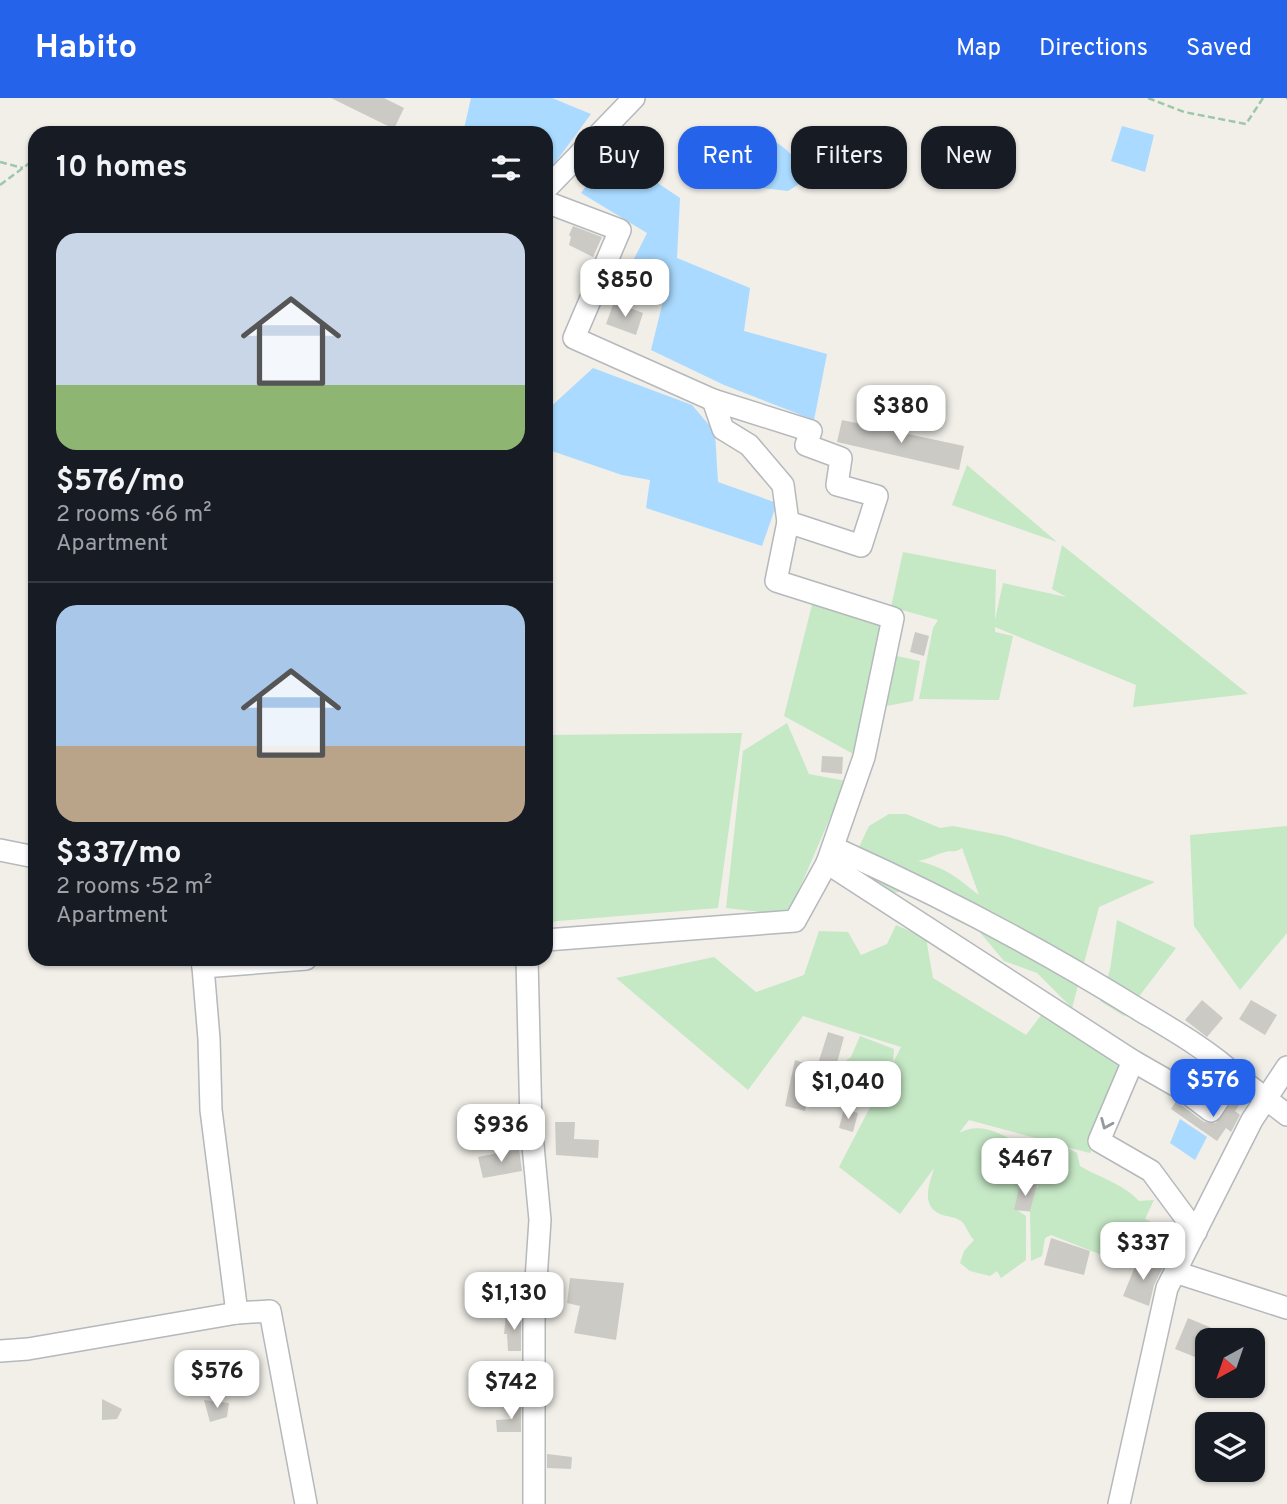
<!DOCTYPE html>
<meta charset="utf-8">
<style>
body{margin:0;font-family:Overpass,sans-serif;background:#242831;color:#f1f3f6;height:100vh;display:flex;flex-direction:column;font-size:26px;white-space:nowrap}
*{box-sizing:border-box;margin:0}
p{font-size:23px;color:#9ea1a6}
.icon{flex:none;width:38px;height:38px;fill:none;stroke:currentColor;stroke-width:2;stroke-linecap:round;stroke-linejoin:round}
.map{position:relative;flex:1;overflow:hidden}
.side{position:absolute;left:28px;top:28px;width:525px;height:840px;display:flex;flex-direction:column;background:#171b24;border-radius:21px;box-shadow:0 2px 5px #0004}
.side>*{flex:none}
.hud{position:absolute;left:574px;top:28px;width:607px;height:63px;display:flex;gap:14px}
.needle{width:46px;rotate:220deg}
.buttons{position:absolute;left:1195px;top:1230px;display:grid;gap:14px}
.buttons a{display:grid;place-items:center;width:70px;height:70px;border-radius:14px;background:#171b24;box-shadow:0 2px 5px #0004;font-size:35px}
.price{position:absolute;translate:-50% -60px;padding:0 16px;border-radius:14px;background:#fff;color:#222;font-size:23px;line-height:46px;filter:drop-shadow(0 2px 4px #0008)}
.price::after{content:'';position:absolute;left:50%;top:42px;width:21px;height:16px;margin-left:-10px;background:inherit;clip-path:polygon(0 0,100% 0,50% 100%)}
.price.active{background:#2563eb;color:#fff}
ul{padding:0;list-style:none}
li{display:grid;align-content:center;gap:14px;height:371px;padding:0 28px}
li+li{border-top:2px solid #363941}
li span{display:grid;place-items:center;height:217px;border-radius:21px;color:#555}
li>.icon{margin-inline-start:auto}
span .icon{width:126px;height:126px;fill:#fffc;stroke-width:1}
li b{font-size:30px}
h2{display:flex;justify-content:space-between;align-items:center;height:84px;padding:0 28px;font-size:30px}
.chip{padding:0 24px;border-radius:21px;background:#171b24;box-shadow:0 2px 5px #0004;font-size:24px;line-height:63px}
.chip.active{background:#2563eb;color:#fff}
header{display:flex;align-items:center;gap:42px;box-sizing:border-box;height:98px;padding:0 35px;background:#2563eb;color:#fff}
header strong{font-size:33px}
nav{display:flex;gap:38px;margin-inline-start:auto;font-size:24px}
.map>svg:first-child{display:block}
.green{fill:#c5e8c5;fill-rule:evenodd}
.water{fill:#aadaff}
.building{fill:#cccac5}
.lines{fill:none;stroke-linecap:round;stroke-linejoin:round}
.minor-casing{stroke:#b5b8bc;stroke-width:24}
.path{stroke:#9cc7a9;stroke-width:2.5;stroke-dasharray:7 3.5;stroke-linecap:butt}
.minor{stroke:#fff;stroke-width:21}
.oneway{stroke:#979a9d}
</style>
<header>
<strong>Habito</strong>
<nav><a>Map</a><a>Directions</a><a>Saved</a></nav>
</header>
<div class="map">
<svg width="1287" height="1406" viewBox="0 0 1287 1406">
<rect width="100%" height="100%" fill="#f1efe8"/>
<g class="green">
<polygon points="967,367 1057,444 952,407"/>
<polygon points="1062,447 1248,596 1133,609 1136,587 995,529 995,534 1013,538 999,602 919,601 933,530 938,522 891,509 903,454 996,472 995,522 1003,485 1066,499 1052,491"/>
<polygon points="814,499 888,520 859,659 784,618"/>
<polygon points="892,557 920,563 913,603 881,609"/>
<polygon points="787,625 809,676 846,683 788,817 726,810 743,653"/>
<polygon points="742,635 718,810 546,824 546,637"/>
<path d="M889,716H906L940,730L953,728L1005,738L1155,784L1099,809L1072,910L1037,875L1004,863L978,832L953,821L927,799L912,792L886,796L851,766L869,728ZM962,750L979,797C957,780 947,770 918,763C930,761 936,756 945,754C952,752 955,755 962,750Z"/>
<polygon points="1287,728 1287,835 1240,892 1194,828 1190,737"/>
<polygon points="1117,822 1176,850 1124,918 1100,903 1110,872"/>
<path d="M896,827L926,840L933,880L1026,937L1042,916L1133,963L1090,1055L1066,1049L1077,1055L1080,1068C1100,1080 1122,1085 1139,1103L1154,1102L1145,1121L1171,1133L1154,1163L1131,1160L1127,1167L1051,1137L1045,1140L1042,1158L1031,1163L1030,1114L1017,1112L1026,1118V1162L1001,1180L997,1173L990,1178L970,1173L960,1165L964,1153L974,1142C968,1136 967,1128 961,1123C954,1118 947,1119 940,1116C920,1107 930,1085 934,1070L900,1116L839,1069L889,973L843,975L841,966L851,959L860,938L894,951L893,965L901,949L803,918L748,992L616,880L714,859L756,894L804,877L819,833L848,834L861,857L887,846ZM969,1022L1065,1048V1049L1040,1054L1028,1050L1022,1086H1036L1039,1089L1020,1090L1019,1072L1025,1049C1005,1038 981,1022 959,1035Z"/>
</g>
<g class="water">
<polygon points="471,0 552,0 591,16 546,77 546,35 463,35"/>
<polygon points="1122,28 1154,37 1145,74 1111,63"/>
<path d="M757,35C785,48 793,54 807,81L788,93L719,85L744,40Z"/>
<polygon points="610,53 680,100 677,160 750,190 744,233 827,256 814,322 724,287 651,252 669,179 632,165 647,135 581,95"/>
<polygon points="593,270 692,307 715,334 718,384 777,405 762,448 646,410 650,382 622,377 546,351 546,313"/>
<polygon points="1180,1021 1207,1039 1195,1062 1170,1045"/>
</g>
<g class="building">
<polygon points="331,0 384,0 404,10 394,31"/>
<polygon points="573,128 602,139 593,159 569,147 571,139 569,137"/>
<polygon points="614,204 643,215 636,237 606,226"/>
<polygon points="842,322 964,348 959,372 837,344"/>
<polygon points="915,534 929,538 924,558 910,554"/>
<polygon points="822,658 843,659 842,676 821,674"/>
<polygon points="1202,902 1223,920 1207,939 1185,922"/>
<polygon points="1251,902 1277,917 1265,937 1239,921"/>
<polygon points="828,934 844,939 829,994 811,988 805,1013 785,1008 795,962 817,969"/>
<polygon points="1238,996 1244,1000 1235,1013 1240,1017 1231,1034 1226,1030 1217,1043 1171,1011 1176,1003 1204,1024 1216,1025"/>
<polygon points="844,1011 858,1015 853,1034 839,1030"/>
<polygon points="555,1024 575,1024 574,1041 599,1042 598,1060 556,1057"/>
<polygon points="519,1051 522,1073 483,1080 478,1059"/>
<polygon points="1037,1086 1030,1113 1014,1112 1019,1090"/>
<polygon points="1051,1140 1090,1153 1084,1177 1044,1167"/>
<polygon points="1139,1159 1163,1169 1154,1187 1149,1208 1123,1198"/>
<polygon points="570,1180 624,1185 616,1242 574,1235 580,1208 567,1205"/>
<polygon points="521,1215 521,1253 508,1253 507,1236 504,1236 506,1216"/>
<polygon points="1188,1220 1214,1231 1200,1261 1175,1251"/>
<polygon points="102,1301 122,1311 117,1321 102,1322"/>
<polygon points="204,1302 229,1305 227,1319 210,1324"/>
<polygon points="521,1303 521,1334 497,1334 496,1322 513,1321 513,1305"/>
<polygon points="547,1356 572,1359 571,1371 547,1370"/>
</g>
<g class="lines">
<g class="minor-casing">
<g id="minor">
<polyline points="546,91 634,0"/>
<polyline points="546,104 620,132 574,240 713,302 811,333 806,347 841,360 837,387 877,398 861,448 788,424 776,483 893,520 864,659 827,765"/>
<polyline points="713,302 723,331 749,347 783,387 788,424"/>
<polyline points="0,752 35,759"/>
<path d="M827,765L841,753C943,799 1043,852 1138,911C1171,931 1207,951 1235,977"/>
<polyline points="546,842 795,823 827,765 1133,963 1182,991 1211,1013 1235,977 1287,1017"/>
<polyline points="202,861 203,869 306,861"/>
<polyline points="527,861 531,1026 540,1122 534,1212 534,1406"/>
<polyline points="1133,963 1099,1043 1151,1073 1196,1134"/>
<polyline points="1175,1174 1287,1210"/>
<polyline points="237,1215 270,1213 306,1406"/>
<polyline points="0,1253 28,1251 237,1215 211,1012 209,941 203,869"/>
<polyline points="1119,1406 1167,1190 1252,1022 1287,969"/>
</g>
</g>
<g class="path">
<polyline points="1148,0 1184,14 1246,26 1263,0"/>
<polyline points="1286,0 1287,0"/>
<polyline points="0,64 23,70"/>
<polyline points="0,87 35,61"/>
</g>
<use href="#minor" class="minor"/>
</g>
<defs><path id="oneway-chevron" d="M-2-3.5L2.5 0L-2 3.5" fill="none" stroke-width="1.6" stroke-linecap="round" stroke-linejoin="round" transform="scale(1.75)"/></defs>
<use class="oneway" href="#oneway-chevron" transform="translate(1106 1026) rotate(113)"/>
</svg>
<div class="buttons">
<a><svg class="needle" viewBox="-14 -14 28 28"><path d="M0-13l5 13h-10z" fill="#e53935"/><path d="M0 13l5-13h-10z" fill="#9ea1a6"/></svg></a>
<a><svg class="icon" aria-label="layers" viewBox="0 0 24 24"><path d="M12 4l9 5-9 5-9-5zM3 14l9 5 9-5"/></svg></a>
</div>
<b class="price" style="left:625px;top:221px">$850</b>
<b class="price" style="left:901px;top:347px">$380</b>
<b class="price active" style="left:1213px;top:1021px">$576</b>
<b class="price" style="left:848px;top:1023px">$1,040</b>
<b class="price" style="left:501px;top:1066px">$936</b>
<b class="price" style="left:1025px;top:1100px">$467</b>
<b class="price" style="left:1143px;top:1184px">$337</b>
<b class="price" style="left:514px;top:1234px">$1,130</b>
<b class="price" style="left:217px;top:1312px">$576</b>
<b class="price" style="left:511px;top:1323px">$742</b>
<div class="hud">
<a class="chip">Buy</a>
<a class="chip active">Rent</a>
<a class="chip">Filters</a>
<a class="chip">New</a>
</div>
<section class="side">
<h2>10 homes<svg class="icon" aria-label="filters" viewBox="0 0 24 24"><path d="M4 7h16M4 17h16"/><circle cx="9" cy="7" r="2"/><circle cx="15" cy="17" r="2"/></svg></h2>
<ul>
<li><span style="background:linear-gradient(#c9d6e8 70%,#8fb573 0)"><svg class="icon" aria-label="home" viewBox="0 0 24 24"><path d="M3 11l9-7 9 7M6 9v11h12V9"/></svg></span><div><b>$576/mo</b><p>2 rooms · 66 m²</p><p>Apartment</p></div></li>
<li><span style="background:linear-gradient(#a9c7e8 65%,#b9a48a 0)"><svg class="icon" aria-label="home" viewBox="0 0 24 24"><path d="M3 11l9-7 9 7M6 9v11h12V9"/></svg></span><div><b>$337/mo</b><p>2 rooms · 52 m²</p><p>Apartment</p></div></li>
</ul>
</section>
</div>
